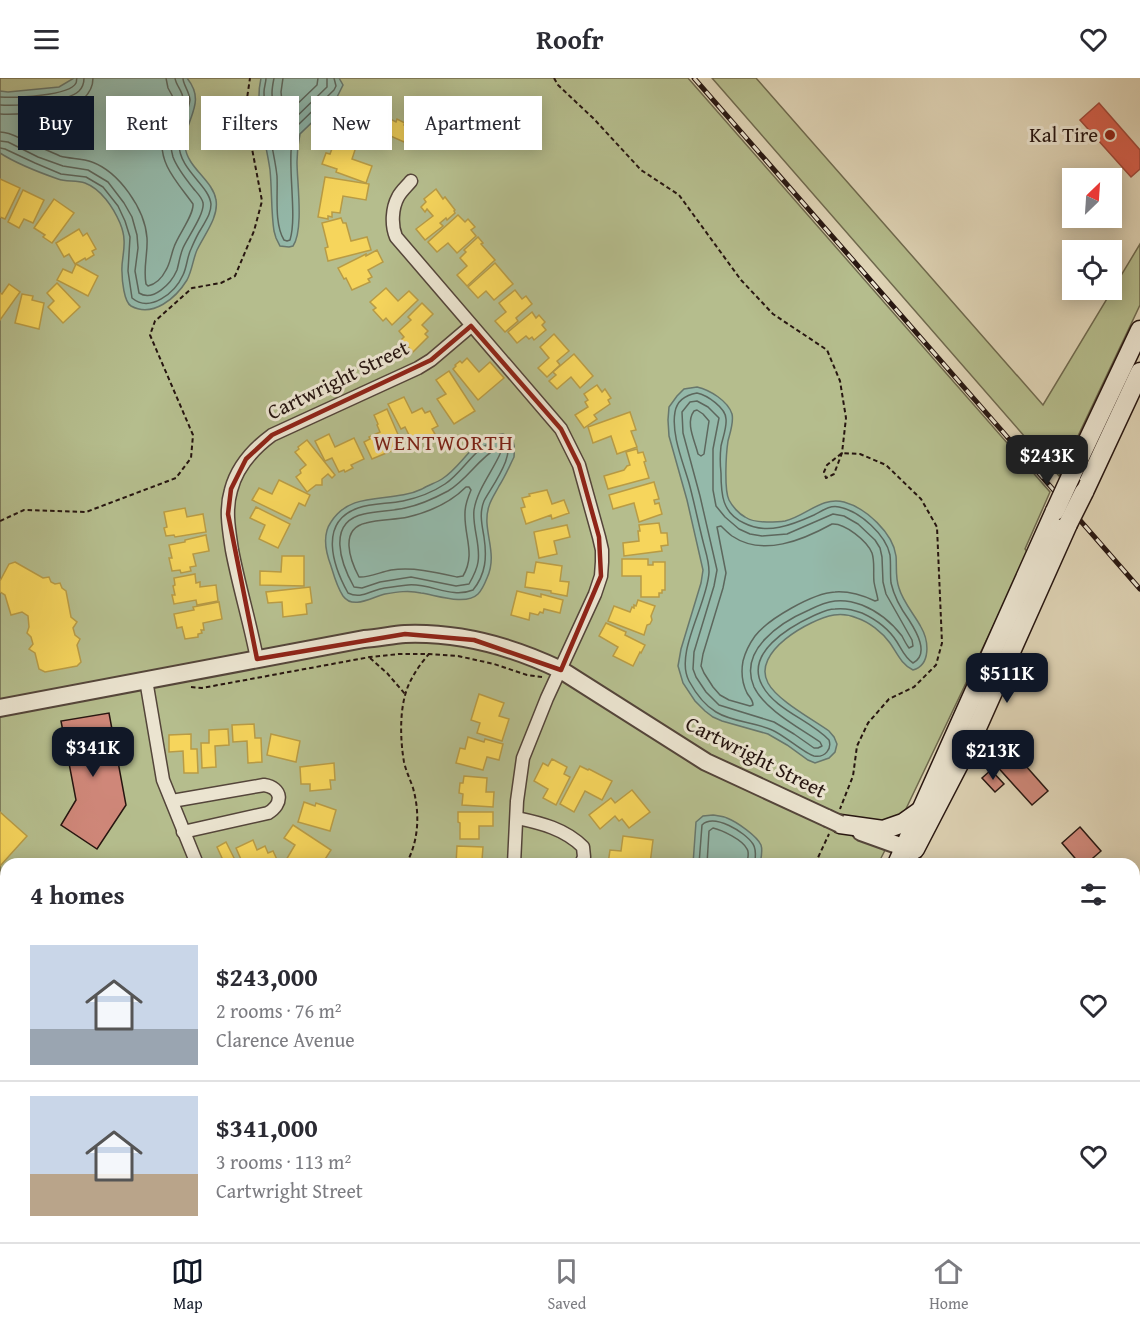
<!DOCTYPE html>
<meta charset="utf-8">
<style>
body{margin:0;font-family:"Gentium Book Plus",serif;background:#f2f2f3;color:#2b2b33;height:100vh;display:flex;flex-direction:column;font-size:22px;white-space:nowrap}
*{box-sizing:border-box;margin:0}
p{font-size:20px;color:#7c7c81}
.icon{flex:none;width:33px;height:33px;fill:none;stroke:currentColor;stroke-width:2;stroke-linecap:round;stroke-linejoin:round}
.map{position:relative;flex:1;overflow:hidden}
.drawer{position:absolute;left:0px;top:780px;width:1140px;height:384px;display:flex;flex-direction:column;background:#fff;border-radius:18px 18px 0 0;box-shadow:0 3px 15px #0003}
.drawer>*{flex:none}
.banner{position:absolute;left:18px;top:18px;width:600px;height:54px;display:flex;gap:12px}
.needle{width:39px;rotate:25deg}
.buttons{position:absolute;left:1062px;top:90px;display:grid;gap:12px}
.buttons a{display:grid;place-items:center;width:60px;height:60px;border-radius:0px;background:#fff;box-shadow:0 3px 15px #0003;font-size:30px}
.price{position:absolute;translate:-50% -51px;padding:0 14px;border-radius:12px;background:#111827;color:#fff;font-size:20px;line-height:39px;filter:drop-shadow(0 2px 3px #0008)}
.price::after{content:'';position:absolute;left:50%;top:36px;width:18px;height:14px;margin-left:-9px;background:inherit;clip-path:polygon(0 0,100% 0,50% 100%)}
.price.current{background:#222;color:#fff}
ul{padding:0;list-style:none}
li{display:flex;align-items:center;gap:18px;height:150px;padding:0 30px}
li+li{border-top:2px solid #e1e1e2}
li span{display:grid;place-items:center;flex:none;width:168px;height:120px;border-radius:0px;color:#555}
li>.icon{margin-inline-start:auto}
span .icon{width:72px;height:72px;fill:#fffc;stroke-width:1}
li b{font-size:26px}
h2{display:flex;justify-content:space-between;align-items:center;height:72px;padding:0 30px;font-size:26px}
.tag{padding:0 21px;border-radius:0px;background:#fff;box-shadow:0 3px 15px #0003;font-size:21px;line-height:54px}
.tag.current{background:#111827;color:#fff}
header{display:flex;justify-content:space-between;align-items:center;height:78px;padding:0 30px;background:#fff;font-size:27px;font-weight:800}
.dock{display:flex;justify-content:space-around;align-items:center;height:84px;border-top:2px solid #e1e1e2;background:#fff;font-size:16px;color:#7c7c81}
.dock a{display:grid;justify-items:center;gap:3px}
.dock .current{color:#111827}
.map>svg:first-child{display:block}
.green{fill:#b5bd8d;stroke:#6e694e;stroke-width:1.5}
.water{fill:#94b9aa;stroke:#68776c;stroke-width:1.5}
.homes{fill:#f6d55c;stroke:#b89b45;stroke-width:1.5}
.shops{fill:#d6604d;stroke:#a14a3b;stroke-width:1.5}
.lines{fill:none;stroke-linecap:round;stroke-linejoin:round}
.shore{stroke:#5d675d;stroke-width:1.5}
.building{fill:#cf8779;stroke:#261510;stroke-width:1.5}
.minor-casing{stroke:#54453a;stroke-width:15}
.tertiary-casing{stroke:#54453a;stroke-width:20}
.secondary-casing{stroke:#261510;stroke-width:21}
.path{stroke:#261510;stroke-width:2;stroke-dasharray:4.5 3;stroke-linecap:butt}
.minor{stroke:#ebe4d0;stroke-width:12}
.tertiary{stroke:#ebe4d0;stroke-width:16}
.secondary{stroke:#ebe4d0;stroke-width:18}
.rail-casing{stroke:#261510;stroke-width:5}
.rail{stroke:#ebe4d0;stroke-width:3;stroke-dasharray:9;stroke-linecap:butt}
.tertiary-bridge-casing{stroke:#54453a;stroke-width:20;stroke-linecap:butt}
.secondary-bridge-casing{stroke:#261510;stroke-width:21;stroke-linecap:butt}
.tertiary-bridge{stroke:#ebe4d0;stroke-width:16}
.secondary-bridge{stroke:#ebe4d0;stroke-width:18}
.marked{fill:none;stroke:#8f2418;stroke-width:4.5;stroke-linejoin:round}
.poi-dot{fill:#8f2418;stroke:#ebe4d0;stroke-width:2}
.labels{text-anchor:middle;stroke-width:6;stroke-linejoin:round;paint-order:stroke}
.poi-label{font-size:21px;fill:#261510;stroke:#ebe4d0;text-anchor:end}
.street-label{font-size:21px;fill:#261510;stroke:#ebe4d0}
.neighbourhood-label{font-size:22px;letter-spacing:1.5px;fill:#7a1f14;stroke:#ebe4d0}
</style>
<header><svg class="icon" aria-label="menu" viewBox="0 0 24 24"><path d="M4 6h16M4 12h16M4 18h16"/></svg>Roofr<svg class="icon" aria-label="heart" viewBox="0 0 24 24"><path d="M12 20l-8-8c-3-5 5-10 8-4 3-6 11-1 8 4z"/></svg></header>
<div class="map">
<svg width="1140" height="1164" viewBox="0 0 1140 1164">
<rect width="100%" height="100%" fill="#e0d5b7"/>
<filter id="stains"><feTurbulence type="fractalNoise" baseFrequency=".00333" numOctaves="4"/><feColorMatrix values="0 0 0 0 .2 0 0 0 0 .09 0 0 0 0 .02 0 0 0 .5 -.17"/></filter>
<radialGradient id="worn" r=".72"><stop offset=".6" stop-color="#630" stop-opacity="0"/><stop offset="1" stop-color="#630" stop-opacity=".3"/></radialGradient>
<g class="green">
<polygon points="0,0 688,0 1050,414 1025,471 1028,475 904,735 879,784 881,786 6,786 6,1158 722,1158 719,1164 0,1164"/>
<polygon points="712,0 756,0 1043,327 1140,166 1140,227 1059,398"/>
</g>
<g class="water">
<path d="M74,0H187C208,26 183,42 185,68C187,90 213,102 216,122C219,139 204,157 197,172C193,181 192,193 187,202C176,220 153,240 131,228C124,224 122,202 122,194C121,184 125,173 124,162C124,157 122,150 120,145C113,129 101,111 85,105C76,102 66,104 58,101C38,94 17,86 0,75V13L8,14L59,9Z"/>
<path d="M261,0H339L343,7L336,21L300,56C298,65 297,75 297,84C297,104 304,152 293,168L289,169L280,168L276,160L274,153C271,133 272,112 270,92C266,62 254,31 261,0Z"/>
<path d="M697,309C710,312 728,323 732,336C734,344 730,355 728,363C726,376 724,412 729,422C732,428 739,436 745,439C751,443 759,444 767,444C772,444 779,444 785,443C806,438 822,418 844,424C866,430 893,455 896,478C897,488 895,499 899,510C903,524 914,536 921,549C929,563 931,587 913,592C901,586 897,575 890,565C882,554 869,544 857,540C850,537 841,536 834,537C810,541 751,574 768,605C777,622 812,641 829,653L834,659L837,666L835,674L829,680L815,685L808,682L787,667L768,656L722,643L713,639L705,633L695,623L683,605L678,588L681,571L701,505L703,492L687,422L669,358L668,342L669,329L677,318L684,311Z"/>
<path d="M503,356C515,361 515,367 514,379C509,389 505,399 499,408C496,414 491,421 489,428C481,452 499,474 487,500C485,505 482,512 478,516C466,528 436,517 421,515C409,512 397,514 385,516C372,519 353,532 343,518C337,509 334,498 331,488C326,475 322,457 331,444C352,411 391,426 422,411C428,407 436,405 442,401C464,387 474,357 503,356Z"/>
<path d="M713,737C718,738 723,738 727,740C737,744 757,758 761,767C763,773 761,780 760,786H693L696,744L703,738Z"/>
</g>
<g class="homes">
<polygon points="373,23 383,24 383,32 392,42 396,44 397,41 405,45 404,47 410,50 404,64 384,55 377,57 369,65 361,57 356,58 355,53 351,52 353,41 362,43 372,34"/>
<polygon points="339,53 349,57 348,59 358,63 352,81 372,88 366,105 336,94 337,91 322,86 326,75 330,76 333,68 329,66 333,54 338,56"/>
<polygon points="325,99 369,106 366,122 343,118 340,135 332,134 332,139 328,138 328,141 318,139"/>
<polygon points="0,101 20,110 5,141 0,139"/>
<polygon points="436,111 443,121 445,119 455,132 454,133 455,135 447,142 446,140 440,145 443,148 425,162 416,151 433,138 427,131 425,134 421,129 426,124 424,121"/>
<polygon points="23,112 44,122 33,145 24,141 19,150 8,144"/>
<polygon points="54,121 74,135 52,165 43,159 45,157 34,150"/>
<polygon points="458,137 465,144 468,141 475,149 471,152 476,158 457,175 448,165 437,174 428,164"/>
<polygon points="341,140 343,145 346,145 351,163 367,159 371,172 328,183 325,170 328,169 322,145"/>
<polygon points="79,151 83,158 87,155 96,171 92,173 94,177 86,182 85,180 75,186 69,176 64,179 56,165"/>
<polygon points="478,159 483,165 481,166 495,182 467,208 457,197 467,188 460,180 466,174 464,172"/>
<polygon points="377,172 383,184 368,192 372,199 368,201 370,204 352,212 346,200 344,201 338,190 366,176 366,178"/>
<polygon points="495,185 513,206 494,222 486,213 478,220 468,209"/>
<polygon points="76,186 98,198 88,218 57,202 63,191 72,195"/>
<polygon points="57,205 80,229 63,245 48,229 54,223 47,215"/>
<polygon points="9,206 20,214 0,242 0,215 2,216"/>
<polygon points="386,210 398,223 409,213 418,222 392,247 386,240 383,243 373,232 376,230 370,224"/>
<polygon points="515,212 522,221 526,218 532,226 516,240 518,243 505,254 495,243 506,234 499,225"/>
<polygon points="22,216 33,218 32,222 44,225 39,251 15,245"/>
<polygon points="422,225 433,236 422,247 428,253 425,256 428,259 413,274 401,262 404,259 399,253 411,242 408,239"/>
<polygon points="532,234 536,240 539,237 545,244 542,247 546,252 534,262 532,259 529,261 526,258 517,265 508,254"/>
<polygon points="554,256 569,273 557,283 560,287 547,299 538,290 549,280 540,269"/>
<polygon points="574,276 593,298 580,310 571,299 557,311 549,303 556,297 553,294"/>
<polygon points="467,280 479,294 490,284 504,300 478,322 453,291 456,288 455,287 460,283 462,285"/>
<polygon points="449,293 475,333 454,346 437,321 446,316 436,302"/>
<polygon points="597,307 602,314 605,311 611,320 608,322 610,326 594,337 597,341 584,350 575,337 588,329 585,324 588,322 584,316"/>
<polygon points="404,319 412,335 422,330 425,335 430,333 438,348 432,351 435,356 414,367 405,349 401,351 388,326"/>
<polygon points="387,331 403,368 372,381 364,364 370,361 369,359 380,354 377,347 378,346 374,337"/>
<polygon points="630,334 636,352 631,353 637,369 617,376 611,358 593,365 588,349"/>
<polygon points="329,356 335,369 354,360 364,381 351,387 353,390 345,394 344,392 339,394 332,380 325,383 315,363"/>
<polygon points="307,362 335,397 332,400 328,396 322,401 322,407 316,407 307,414 296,399 301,395 300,392 306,387 295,374 299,371 298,369"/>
<polygon points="637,371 638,375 643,374 646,383 644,384 649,400 608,411 604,398 624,392 627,388 630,387 626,374"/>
<polygon points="279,402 310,417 305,428 299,425 291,441 252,422 259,410 272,416"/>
<polygon points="654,404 659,421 654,422 655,426 659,425 662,436 639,444 634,425 613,431 609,417"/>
<polygon points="547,412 552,426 564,422 569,435 552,441 551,437 526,446 521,430 525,429 522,420 530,418 529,416"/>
<polygon points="256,429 290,446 278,470 259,461 265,447 250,440"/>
<polygon points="185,430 187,439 203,436 206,454 175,459 174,457 166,458 164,450 167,449 164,434"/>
<polygon points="659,445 661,455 667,455 668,467 661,468 662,473 624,478 623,465 639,463 638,453 640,453 639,447"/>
<polygon points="567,447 570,459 554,463 557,476 539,480 534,454"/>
<polygon points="206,457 209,473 193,476 196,488 190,489 191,493 181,495 180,492 172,493 169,480 172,480 169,467 185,464 185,462"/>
<polygon points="282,478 304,478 304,508 260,507 260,493 281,494"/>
<polygon points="622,481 648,481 648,487 653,487 653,484 665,484 665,512 662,512 662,515 659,515 659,519 641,519 641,498 622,498"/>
<polygon points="15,484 43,500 49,499 51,504 55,506 60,505 62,510 66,513 71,539 77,544 73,550 75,557 80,561 77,567 81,584 77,588 45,594 39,591 35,575 29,571 33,566 31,559 27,555 29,549 28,538 22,534 11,537 5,517 0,514 0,503 9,486"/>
<polygon points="536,484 562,488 560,503 569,504 567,518 551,515 551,513 525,509 527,494 534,495"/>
<polygon points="195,496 196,505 200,504 200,509 216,507 218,523 197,527 196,522 174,526 172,517 175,517 173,508 175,507 174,500"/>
<polygon points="310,509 312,525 306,526 307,536 283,539 282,524 268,525 266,514"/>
<polygon points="517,513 541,519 541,516 563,522 560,535 544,531 543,535 540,534 538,537 530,535 529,542 511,537"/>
<polygon points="638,522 655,528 651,538 652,542 650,546 647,547 644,557 608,543 614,528 630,534 632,529 634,530 634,527 636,528"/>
<polygon points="219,524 222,541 203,545 204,552 201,552 202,555 198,556 198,559 185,561 182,549 177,550 174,536 194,532 193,529"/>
<polygon points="606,545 626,554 625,557 645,567 641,575 640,574 633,588 613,578 618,569 599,558"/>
<polygon points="479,616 504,625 499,638 509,641 502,663 477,655 480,645 471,642"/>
<polygon points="254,646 255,660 261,660 262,684 248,685 247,663 233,664 232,647"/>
<polygon points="228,651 229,667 215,668 216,689 202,690 201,665 209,665 209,652"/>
<polygon points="191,656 191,671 197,671 198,695 184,695 183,673 169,674 169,657"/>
<polygon points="271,656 300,663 296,684 267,677"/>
<polygon points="468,659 484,664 485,661 503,666 499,682 487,679 483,692 456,685 460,670 465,671"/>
<polygon points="552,681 567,689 564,696 570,699 556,727 543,720 548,711 534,703 543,685 548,688"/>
<polygon points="334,685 335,702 330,702 331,711 310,713 310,706 301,706 300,689"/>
<polygon points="580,688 588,692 589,691 612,703 602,722 585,713 574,734 560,726"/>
<polygon points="464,698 487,700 486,714 494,714 493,729 462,727 463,716 459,715 460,705 463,705"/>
<polygon points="632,712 650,734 629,750 622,741 619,743 615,738 600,751 589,737 611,720 615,725"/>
<polygon points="304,724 315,728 316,725 336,732 330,753 298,744"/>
<polygon points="0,734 27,758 0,788"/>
<polygon points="458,734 493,734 493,748 479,748 479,761 460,761 460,745 458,744"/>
<polygon points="293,747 331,772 322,786 292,786 286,782 295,767 284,760"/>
<polygon points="623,758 653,762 650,786 608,786 610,772 621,773"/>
<polygon points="253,762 257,772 265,768 268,775 273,773 279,786 243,786 236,770"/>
<polygon points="226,764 237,786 218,786 217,783 222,780 217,769"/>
<polygon points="457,768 483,769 482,782 490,782 490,786 456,786"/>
<polygon points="89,1158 111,1158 108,1164 85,1164"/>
<polygon points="179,1158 209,1158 207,1164 180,1164 182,1159"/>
<polygon points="303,1158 322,1158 321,1161 328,1164 309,1164 302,1161"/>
</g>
<polygon class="shops" points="1099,25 1140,72 1140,91 1131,99 1080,42"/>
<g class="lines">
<g class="shore">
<path d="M266,0C266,5 264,9 264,14C264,42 274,70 277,98C278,116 274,146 284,162L287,163L290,162C299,132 282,69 298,47L334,12L336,8L334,0"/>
<path d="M274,0C273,5 272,10 272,15C272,27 274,58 282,67L285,65L287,52L292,43L327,9V0"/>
<polyline points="283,0 281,14 283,33 286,36 291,32 317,7 318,0"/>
<path d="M0,19C14,20 70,18 76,5C77,3 76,2 77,0"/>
<path d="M0,27C18,28 66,25 79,13C83,9 84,5 84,0"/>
<path d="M0,36C16,37 32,35 48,32C52,31 57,32 62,31C78,29 93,16 93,0"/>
<path d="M0,54C10,54 17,59 26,63C37,68 49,73 60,78C70,81 82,80 92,84C119,94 145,131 147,160C148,176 143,189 146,206L148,208C156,206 162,200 166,192C170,186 171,177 174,169C178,157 194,137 193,126C179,106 157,85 163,58C166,45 171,33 174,21L168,10L166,0"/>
<path d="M0,63L8,64L38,79L63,88L88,92L108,104L124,125L132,139L137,157L138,170L135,193L139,215C153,224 171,206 177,192C179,185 180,177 183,170C188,159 205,135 203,125C202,119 196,114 193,110C185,100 177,90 173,79C168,64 174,48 179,34C180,30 183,26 183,21C183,13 176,8 175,0"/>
<path d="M0,70L5,71L35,85L61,96L86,99L103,109L118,128L125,143L130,159L128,193L132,220C150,235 175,215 183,197C187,189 187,179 191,171C194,164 197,157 201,151C206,142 211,136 211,126C209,107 179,92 179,66C179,51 188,36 190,22C189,12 183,7 183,0"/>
<path d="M697,315C707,317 726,330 726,341C727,349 723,359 721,368C720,377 720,386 721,395C721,416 722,435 744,445C767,457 792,447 814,437C822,433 829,427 839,429C860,433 886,457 890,477C891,486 890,496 891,505C894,518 901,531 909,542C916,553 930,576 913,585C905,580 902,572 897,564C889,551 875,541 862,535C854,532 843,530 835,531C827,531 820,535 813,538C789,549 745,575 762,607C775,632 810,642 829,662C832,671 825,680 814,678C805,676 784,657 772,652C754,644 732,644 716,634C704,627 695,614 689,603C674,575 708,525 709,494C709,487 707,478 705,471C699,449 695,427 689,405C683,384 671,356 675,334C677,322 686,317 697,315Z"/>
<path d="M697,323L708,329L719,340L713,371V412L716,428L725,439L739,451L750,456L762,458L787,456L833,436L844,438L858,446L875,462L880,470L882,479L883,504L886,516L912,562L913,568L909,570C906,566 904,562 902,558C892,545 877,533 862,527C854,524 844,522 835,523C826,524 817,528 809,532C781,544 738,572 754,609C765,632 800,650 820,664L822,668L818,670H814L794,656L774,644L719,627L706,614L696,599L693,591L694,574L714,508L717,492L700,418L683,355L682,334L690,324Z"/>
<path d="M697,332L703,336L709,343L704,376L701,378L698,376C695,363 685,345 694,333Z"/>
<path d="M502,362C521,370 490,411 484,423C479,435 482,447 484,459C487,479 486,496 473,512C451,521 431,505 408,507C399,508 389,509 380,511C368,514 360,521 348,515C333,488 318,444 358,430C372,425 388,426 403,423C417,420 433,414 445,406C465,393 477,363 502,362Z"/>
<path d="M497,370L501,371L500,376C492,394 477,412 474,432C472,449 481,467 478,484C477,492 473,499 469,506L456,508L411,499L380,504L362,510L354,509C341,486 326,444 364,436C377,433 392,433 405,430C420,427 435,420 448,413C467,402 478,381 497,370Z"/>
<path d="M466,409H469L471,412C468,419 465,427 465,435C464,459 476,476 463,498L457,499C435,494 414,489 391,492C381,494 367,500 359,499C350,482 339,451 366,445C380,441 395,442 408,439C429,434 451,424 466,409Z"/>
<path d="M832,446C845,445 867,463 872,475C875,484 873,494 874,504C875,510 877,516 878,522L875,523C862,517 849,513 835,514C813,515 768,541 755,558C750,565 745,575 743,583C741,594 742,605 747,615C750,620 753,622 753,627L750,628L729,622L720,617L713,609L704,595L701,588L703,576L723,510L726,495L717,449L721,448C724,451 728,455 732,458C763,479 803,462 832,446Z"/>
<path d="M699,786L702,747C714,735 745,754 753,766C757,772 755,779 755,786"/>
<path d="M707,786L709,753L713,750C722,752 743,762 747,771C750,775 747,782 747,786"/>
</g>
</g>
<g class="building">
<polygon points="109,635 126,727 97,771 61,747 76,722 61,643"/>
<polygon points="1010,670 1048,713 1032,727 994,685"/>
<polygon points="991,692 1004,706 995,714 982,700"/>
<polygon points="1080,749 1101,773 1086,786 1080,786 1062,765"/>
</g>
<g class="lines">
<g class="minor-casing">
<g id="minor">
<path d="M411,103C407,108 401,113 398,119C392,130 391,147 396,159L561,351L579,387L599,459L602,472V484L601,498L595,516L547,620L523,680L517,723L514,786"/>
<path d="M257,581C250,544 239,509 232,472C229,452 225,432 231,412C237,389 253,371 272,357L418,290L431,282L471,248"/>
<polyline points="146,602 163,702 197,786"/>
<path d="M172,723L264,707C283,710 283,726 268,735L183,754"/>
<path d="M517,740C541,745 565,751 583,769L584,779L581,786"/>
<polyline points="143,1164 145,1158"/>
<polyline points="364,1164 366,1158"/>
</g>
</g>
<g class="tertiary-casing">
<g id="tertiary">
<path d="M0,630L364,561C378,560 392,557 405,556C459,554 513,569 561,592L706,684L827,740"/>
<polyline points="861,754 914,773"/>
<polyline points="726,1164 729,1158"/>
</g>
</g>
<g class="secondary-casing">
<g id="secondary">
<polyline points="1071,398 1140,252"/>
<polyline points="1084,414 1140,294"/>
<polyline points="840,746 883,752 903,745 920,733"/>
<polyline points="915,771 972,661 1068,446"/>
<polyline points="897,786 1055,433"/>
</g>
</g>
<g class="path">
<polyline points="554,0 558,7 594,41 641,92 679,117 741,202 773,236 827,272 840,303 846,340 842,375 834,396 826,400 824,394 827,387 842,375 860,376 886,387 921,421 937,449 942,565 936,587 914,609 889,621 868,645 857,668 853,698 840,731"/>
<polyline points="0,443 24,432 86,434 176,400 191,380 193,357 150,257 155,243 192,210 221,205 235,198 254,153 262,123 245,34 250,0"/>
<polyline points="370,580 387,595 405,616"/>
<polyline points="191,609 202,610 370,579 399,576 429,576 458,578 494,586 527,597 542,599"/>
<path d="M406,786C419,763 420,735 413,710C410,701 406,693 404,684C400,661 399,628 409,606C414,595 421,585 429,576"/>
<polyline points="815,786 829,756"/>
<polyline points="0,916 6,918"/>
<polyline points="0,998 6,993"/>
<polyline points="258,1164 260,1158"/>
<polyline points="678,1164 680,1158"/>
</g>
<use href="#minor" class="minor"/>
<use href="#tertiary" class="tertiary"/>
<use href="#secondary" class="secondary"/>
<g class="rail-casing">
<polyline id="rail" points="694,0 1140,511"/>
</g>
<use href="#rail" class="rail"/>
<g class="tertiary-bridge-casing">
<polyline id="tertiary-bridge" points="827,740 840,746"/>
</g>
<g class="secondary-bridge-casing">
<g id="secondary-bridge">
<polyline points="1055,433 1071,398"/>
<polyline points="1068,446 1084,414"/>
</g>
</g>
<use href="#tertiary-bridge" class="tertiary-bridge"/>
<use href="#secondary-bridge" class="secondary-bridge"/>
</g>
<path class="marked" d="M471,248L561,351L579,387L599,459L601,498L561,592L474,562L405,556L257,581L228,436L231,411L246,381L272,357L431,282Z"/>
<circle class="poi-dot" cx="1110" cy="57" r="6"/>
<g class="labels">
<g class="poi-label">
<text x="1098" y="64">Kal Tire</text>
</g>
<g class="street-label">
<text transform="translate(338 302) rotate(-26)" y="7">Cartwright Street</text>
<text transform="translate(756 679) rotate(27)" y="7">Cartwright Street</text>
</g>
<g class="neighbourhood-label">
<text x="444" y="372">WENTWORTH</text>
</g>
</g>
<rect width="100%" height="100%" filter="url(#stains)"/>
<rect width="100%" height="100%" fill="url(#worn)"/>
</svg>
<div class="buttons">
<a><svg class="needle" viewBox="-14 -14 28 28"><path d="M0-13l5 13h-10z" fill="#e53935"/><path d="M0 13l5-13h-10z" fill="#7c7c81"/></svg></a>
<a><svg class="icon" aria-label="locate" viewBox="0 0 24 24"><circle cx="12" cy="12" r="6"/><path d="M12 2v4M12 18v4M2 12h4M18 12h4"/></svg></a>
</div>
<b class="price current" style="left:1047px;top:408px">$243K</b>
<b class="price" style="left:1007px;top:626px">$511K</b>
<b class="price" style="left:93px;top:700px">$341K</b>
<b class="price" style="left:993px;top:703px">$213K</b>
<div class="banner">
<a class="tag current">Buy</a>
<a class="tag">Rent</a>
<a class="tag">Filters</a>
<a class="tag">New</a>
<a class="tag">Apartment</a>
</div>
<section class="drawer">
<h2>4 homes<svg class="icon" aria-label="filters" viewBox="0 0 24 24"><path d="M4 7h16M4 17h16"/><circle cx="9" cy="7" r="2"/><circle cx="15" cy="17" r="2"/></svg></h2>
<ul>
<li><span style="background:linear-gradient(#c9d6e8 70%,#9aa5b1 0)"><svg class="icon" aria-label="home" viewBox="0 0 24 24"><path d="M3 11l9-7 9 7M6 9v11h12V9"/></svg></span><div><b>$243,000</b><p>2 rooms · 76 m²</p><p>Clarence Avenue</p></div><svg class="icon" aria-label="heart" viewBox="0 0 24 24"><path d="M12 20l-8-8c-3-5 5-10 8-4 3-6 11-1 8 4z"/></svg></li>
<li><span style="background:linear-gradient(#c9d6e8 65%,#b9a48a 0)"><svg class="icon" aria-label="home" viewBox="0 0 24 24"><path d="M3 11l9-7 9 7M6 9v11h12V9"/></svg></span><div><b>$341,000</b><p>3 rooms · 113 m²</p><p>Cartwright Street</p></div><svg class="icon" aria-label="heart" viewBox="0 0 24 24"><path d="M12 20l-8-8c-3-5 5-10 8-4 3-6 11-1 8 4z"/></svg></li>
</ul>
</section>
</div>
<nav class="dock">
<a class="current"><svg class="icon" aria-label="map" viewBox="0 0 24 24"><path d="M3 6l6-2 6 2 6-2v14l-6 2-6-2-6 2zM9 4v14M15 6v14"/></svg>Map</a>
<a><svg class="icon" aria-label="saved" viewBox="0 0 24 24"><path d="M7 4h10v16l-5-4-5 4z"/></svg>Saved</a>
<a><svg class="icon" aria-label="home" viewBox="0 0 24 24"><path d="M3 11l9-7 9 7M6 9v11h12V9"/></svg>Home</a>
</nav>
